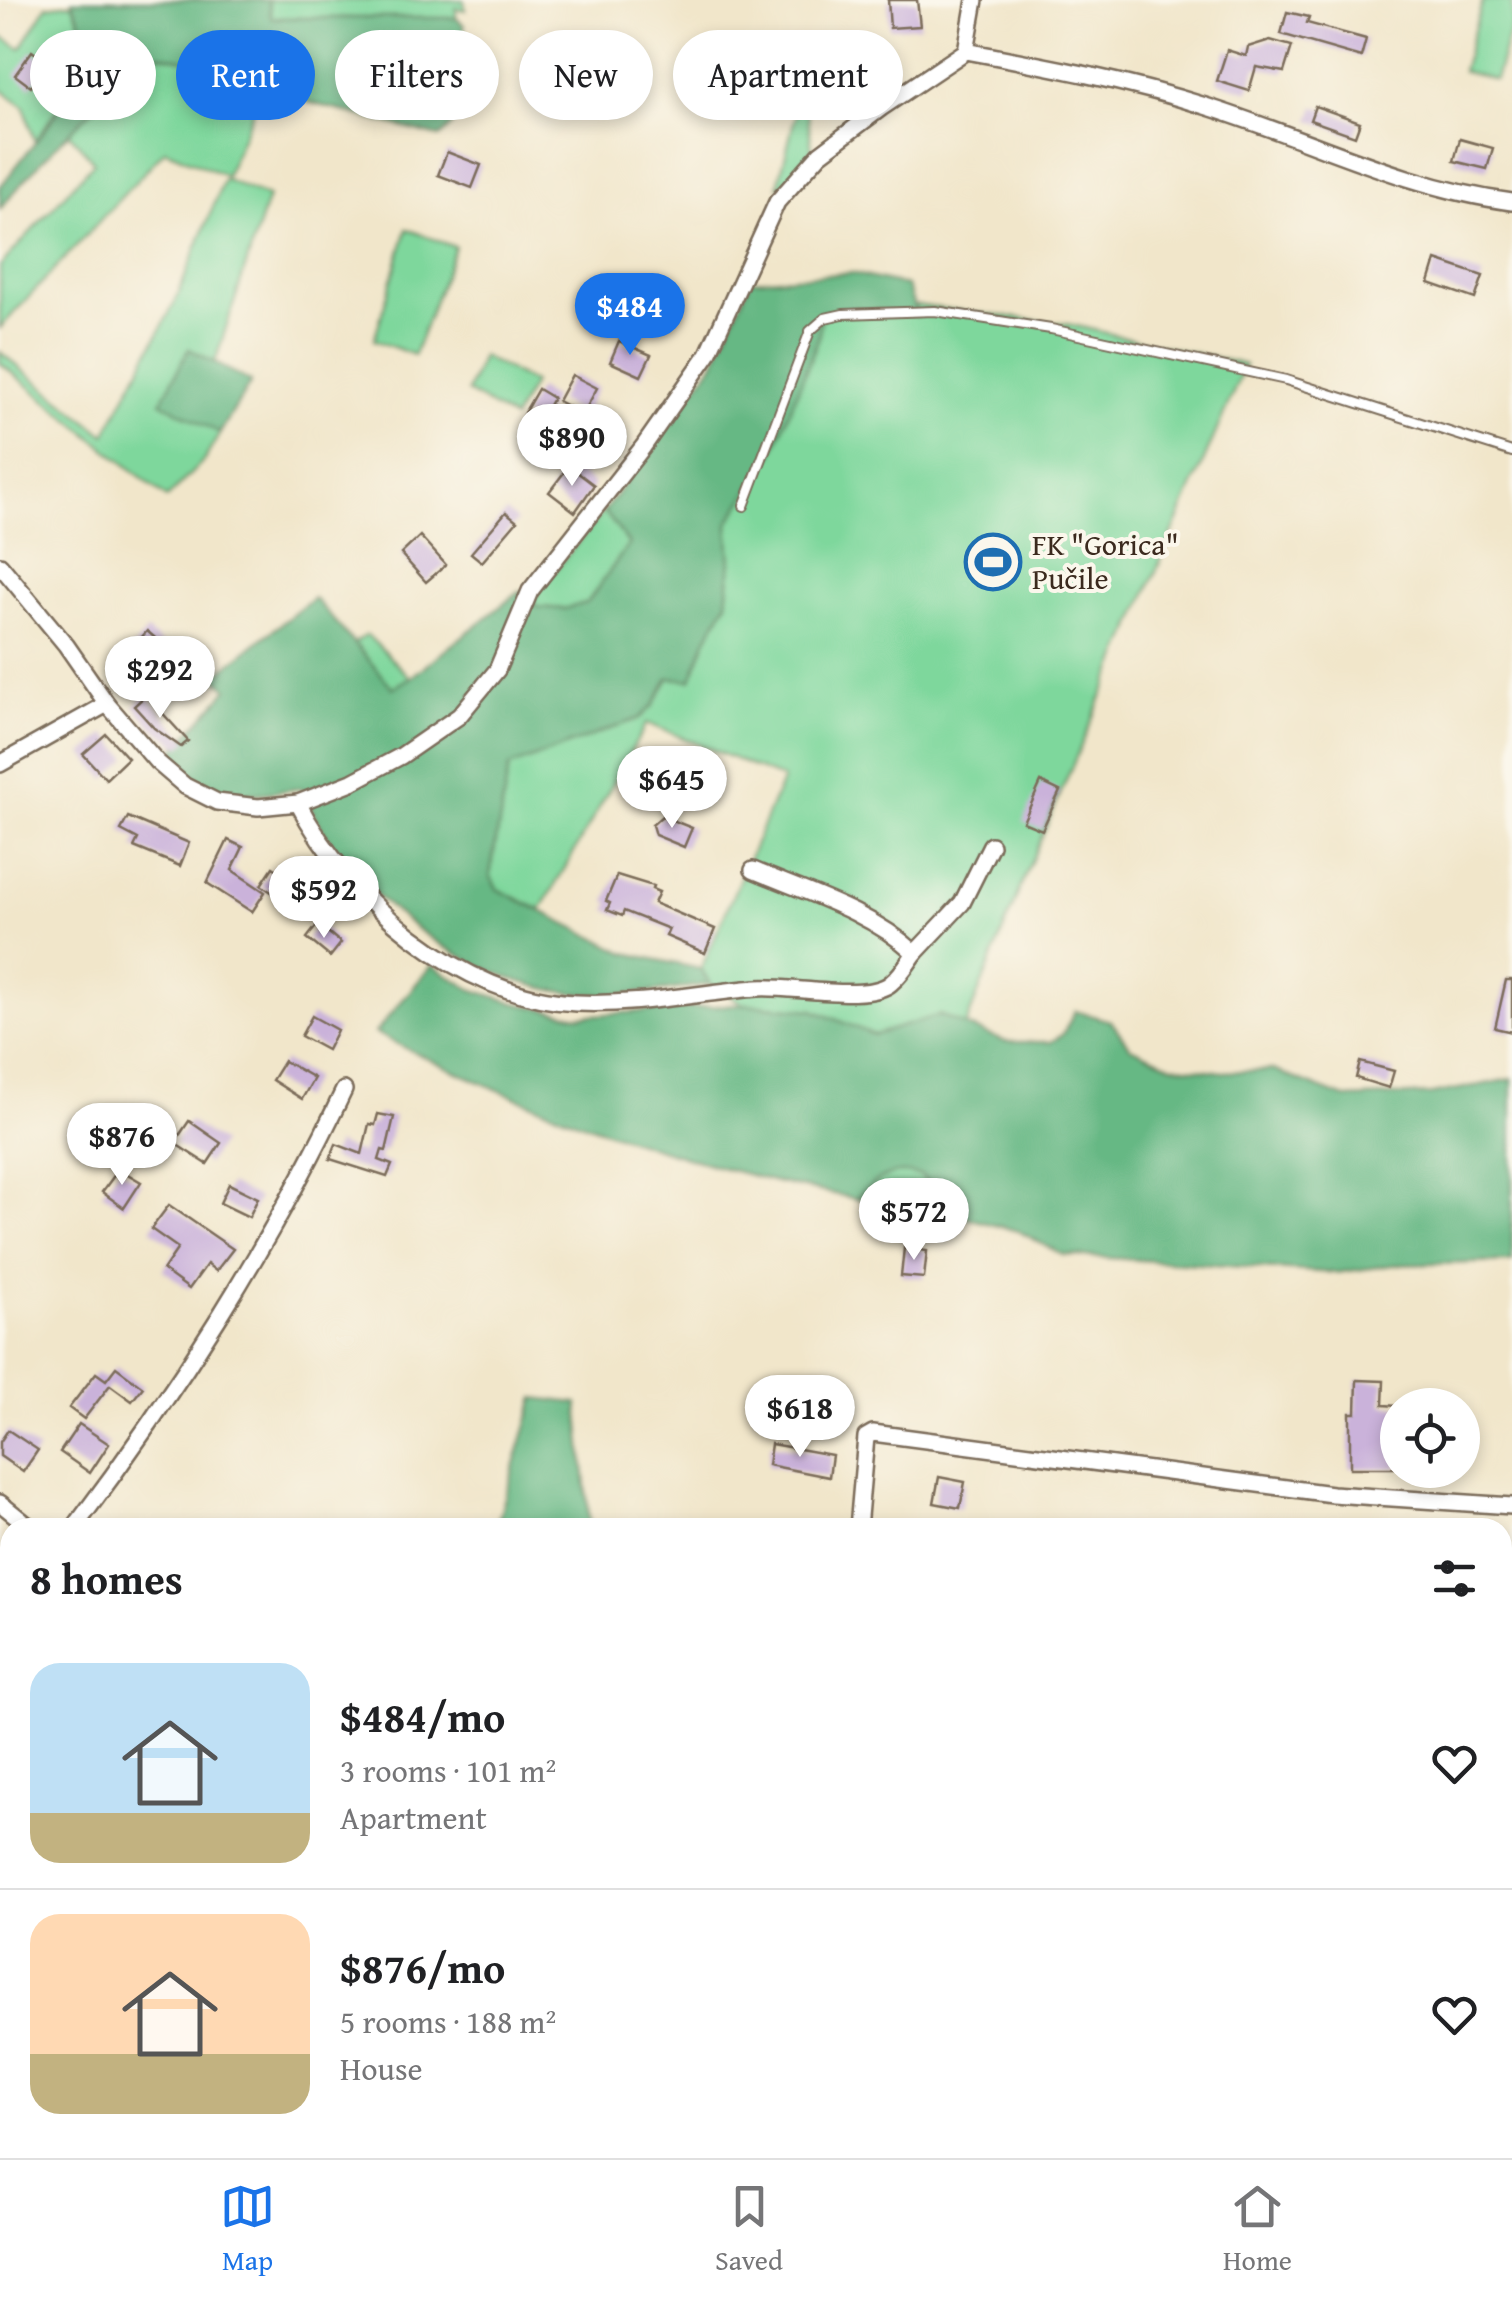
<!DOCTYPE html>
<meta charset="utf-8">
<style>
body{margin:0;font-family:"Gentium Book Plus",serif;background:#f2f2f2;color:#202124;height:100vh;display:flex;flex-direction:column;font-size:38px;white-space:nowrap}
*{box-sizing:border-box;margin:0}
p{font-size:32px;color:#757577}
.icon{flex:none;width:55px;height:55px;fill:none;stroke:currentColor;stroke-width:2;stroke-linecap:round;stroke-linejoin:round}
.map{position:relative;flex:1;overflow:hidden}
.panel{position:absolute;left:0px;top:1518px;width:1512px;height:642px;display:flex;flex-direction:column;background:#fff;border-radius:30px 30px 0 0;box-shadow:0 5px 15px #0003}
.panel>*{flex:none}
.top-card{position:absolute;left:30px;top:30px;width:1000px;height:90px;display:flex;gap:20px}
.tools{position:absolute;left:1380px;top:1388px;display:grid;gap:20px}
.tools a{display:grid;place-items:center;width:100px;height:100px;border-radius:50%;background:#fff;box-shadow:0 5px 15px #0003;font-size:50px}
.price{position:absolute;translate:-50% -85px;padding:0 22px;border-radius:35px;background:#fff;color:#222;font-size:32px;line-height:65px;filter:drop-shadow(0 2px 5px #0008)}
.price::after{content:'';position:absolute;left:50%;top:60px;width:30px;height:22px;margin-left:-15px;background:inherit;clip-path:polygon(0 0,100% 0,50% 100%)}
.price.on{background:#1a73e8;color:#fff}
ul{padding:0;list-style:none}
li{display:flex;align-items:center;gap:30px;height:250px;padding:0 30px}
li+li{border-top:2px solid #e0e0e0}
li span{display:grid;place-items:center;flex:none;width:280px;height:200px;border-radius:30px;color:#555}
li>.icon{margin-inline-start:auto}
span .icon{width:120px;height:120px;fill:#fffc;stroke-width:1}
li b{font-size:42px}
h2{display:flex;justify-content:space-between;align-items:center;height:120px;padding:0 30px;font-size:42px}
.chip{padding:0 35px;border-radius:45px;background:#fff;box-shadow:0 5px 15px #0003;font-size:35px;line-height:90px}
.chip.on{background:#1a73e8;color:#fff}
.dock{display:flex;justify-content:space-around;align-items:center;height:140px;border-top:2px solid #e0e0e0;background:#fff;font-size:28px;color:#757577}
.dock a{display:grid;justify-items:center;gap:5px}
.dock .on{color:#1a73e8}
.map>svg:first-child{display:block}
.green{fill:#7ed79c;stroke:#5c805d;stroke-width:2.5}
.forest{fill:#66b884;stroke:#507151;stroke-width:2.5}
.building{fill:#cab2da}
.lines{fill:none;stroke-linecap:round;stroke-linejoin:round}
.lane-casing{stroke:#7b6c5a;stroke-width:12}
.street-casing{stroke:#7b6c5a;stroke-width:20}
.lane{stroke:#fff;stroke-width:8}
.street{stroke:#fff;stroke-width:15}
.labels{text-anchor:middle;stroke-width:8;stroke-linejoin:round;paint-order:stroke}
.poi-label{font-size:30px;fill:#3b2a1e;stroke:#fbf7ec;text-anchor:start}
</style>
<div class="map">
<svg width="1512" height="2158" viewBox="0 0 1512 2158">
<rect width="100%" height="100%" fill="#fbf7ec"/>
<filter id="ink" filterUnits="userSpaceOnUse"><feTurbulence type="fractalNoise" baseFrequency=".01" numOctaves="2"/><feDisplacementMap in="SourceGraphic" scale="20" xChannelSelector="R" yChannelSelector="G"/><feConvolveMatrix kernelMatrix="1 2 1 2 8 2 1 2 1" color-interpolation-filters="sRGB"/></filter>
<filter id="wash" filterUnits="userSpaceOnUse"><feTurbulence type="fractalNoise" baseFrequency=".0048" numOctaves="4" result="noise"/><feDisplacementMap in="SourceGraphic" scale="40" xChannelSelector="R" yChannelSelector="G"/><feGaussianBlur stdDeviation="2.25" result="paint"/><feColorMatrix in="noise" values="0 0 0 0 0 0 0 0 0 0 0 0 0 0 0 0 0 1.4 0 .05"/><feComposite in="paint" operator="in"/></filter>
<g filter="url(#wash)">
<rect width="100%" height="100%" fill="#f1e6ca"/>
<g class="green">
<polygon points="268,0 464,0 465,10 456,8 456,18 271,18"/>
<polygon points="1483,0 1512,0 1512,22 1495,80 1462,71"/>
<polygon points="72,3 85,33 89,60 35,142 24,106 0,89 0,36 21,48 47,6"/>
<polygon points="159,54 236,72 264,85 226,176 165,150 0,328 0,266 94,162 68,132 104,97"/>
<polygon points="799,100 806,101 812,150 784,186 778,186"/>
<polygon points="224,179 268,197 215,362 189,349 162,402 220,433 205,459 167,498 0,363 0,352 105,435 176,300"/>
<polygon points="407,229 455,247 414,355 374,340"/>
<polygon points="914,305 1072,325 1245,365 1024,878 965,1027 940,1015 874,1036 813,1010 743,1004 710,984 701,969 783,779 647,723 541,910 497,889 490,875 509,766 640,718 653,706 669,678 707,638 727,602 731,563 728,524 773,452 819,337 821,313 858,308 916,315"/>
<polygon points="482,356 533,383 513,419 467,392"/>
<polygon points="604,511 629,544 587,603 564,609 537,607 532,602 538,591"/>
<polygon points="367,635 410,677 393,688 354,643"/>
<polygon points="899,1171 921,1175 933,1190 940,1211 856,1199 881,1176"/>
<polygon points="639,2150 800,2150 792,2158 653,2158"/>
</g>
<g class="forest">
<path d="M72,0H268L271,18H456L464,25C464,61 474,116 439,137L300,100L236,72L159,54C96,102 51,148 0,209V187L48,126L89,60L85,33Z"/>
<path d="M851,273L907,286L917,315L858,308L821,313L819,337L773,453L728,524L731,563L727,602L707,638L691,680L669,678L653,706L640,718L509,767L490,875L497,889L626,953L701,969L710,984C666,991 624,997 580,994C468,984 342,893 302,788C240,798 216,800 167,758L228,689L214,676L314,598L393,688L411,677L520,591L538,607L564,609L587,603L629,544L604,511L714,363L751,280Z"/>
<polygon points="189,349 251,382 220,433 161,402"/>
<path d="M432,965L471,989L515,1003L579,1016L743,1004L813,1010L874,1035L940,1015L1006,1042H1051L1063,1034L1075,1011L1111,1021L1130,1047L1172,1065L1222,1072L1273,1070L1345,1098L1432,1094L1512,1079V1262L1393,1265L1335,1273L1063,1255L1018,1231L940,1211L933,1190L921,1175C887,1169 881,1177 856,1199C828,1192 800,1188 772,1181C635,1146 502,1098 375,1033Z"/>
<polygon points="535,1398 578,1403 590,1527 496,1527"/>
</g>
<g id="blocks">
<g class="building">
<polygon points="888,0 917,0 920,26 890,28"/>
<polygon points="1287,12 1309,17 1307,23 1366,39 1361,57 1281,34"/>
<polygon points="1270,40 1292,46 1284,72 1256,67 1249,91 1217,81 1227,50 1246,56 1248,47"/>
<polygon points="32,51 48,63 31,87 15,75"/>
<polygon points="714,82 744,87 740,109 710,104"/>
<polygon points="1315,106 1360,122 1355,136 1310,120"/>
<polygon points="1460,139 1493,148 1487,169 1454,161"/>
<polygon points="447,152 481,165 472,188 438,175"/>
<polygon points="1436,260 1483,276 1475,299 1429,283"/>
<polygon points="619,341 651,355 641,376 610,362"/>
<polygon points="572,375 597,388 583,414 558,401"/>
<polygon points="538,389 553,398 539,424 523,415"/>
<polygon points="569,466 594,485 575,512 549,492"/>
<polygon points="506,512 517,521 482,562 471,553"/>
<polygon points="420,536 446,565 426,582 401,554"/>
<polygon points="147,631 169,650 151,671 129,652"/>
<polygon points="146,695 188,741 181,747 154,728 134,706"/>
<polygon points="106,734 128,758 106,779 83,754"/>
<polygon points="1041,782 1060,791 1042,830 1023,822"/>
<polygon points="662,816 692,828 684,847 655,835 652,825"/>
<polygon points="128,817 189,843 180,866 134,847 138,839 121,830"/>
<polygon points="228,840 243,847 232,870 265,892 252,912 207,883"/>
<polygon points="273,867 279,871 282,868 303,883 289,904 261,885"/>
<polygon points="617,875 653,886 652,889 659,892 654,903 715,929 705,953 666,936 669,929 624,911 622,916 607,910 610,903 606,901"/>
<polygon points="318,924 341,943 330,957 307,938"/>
<polygon points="1506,980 1512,980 1512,1032 1495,1028"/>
<polygon points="312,1016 337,1030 327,1050 301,1036"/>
<polygon points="284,1061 314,1078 302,1099 272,1080"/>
<polygon points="1360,1062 1394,1071 1389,1088 1356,1078"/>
<polygon points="378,1114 394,1117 386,1151 382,1150 379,1160 392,1165 387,1177 330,1159 336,1144 362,1154 369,1124 375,1125"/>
<polygon points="189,1121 221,1143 207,1164 174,1143"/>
<polygon points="119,1169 141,1182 124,1208 102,1192"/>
<polygon points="229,1184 258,1198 249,1217 220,1203"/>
<polygon points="169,1205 233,1249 216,1271 207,1264 189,1289 163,1270 178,1248 151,1229"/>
<polygon points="904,1248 927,1251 924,1278 901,1276"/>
<polygon points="116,1367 143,1387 132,1401 110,1385 84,1419 69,1408 96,1373 106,1380"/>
<polygon points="1357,1380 1384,1381 1383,1405 1398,1406 1398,1468 1350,1468 1350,1413 1356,1413"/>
<polygon points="759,1387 782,1391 778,1419 754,1416"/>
<polygon points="79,1424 109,1444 90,1473 60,1452"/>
<polygon points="8,1430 38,1450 23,1472 0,1456 0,1442"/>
<polygon points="771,1444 832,1455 829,1477 768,1465"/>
<polygon points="939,1477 965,1482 960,1508 934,1503"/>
</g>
</g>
</g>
<g filter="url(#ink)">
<use href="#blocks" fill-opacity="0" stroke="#7b6c5a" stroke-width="2.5"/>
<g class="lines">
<g class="lane-casing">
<polyline id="lane" points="744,506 810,331 825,318 843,314 935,311 1051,329 1286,380 1512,452"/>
</g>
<g class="street-casing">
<g id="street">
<polyline points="966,51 975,0"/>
<path d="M0,565L66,645L107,704L157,762L185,786L217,802L258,807L298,803L352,782L401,756L459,716L497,670L530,591L643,447L708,354L777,202L820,154L881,108L966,51C1047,66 1127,81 1205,106C1308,138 1404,188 1512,202"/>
<polyline points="0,764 107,704"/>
<path d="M298,803C347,899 462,999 576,1003C638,1006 696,993 757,988C789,985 869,1003 891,983C901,975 908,963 915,953C871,912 808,893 753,870"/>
<polyline points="915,953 962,903 991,845"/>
<polyline points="0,1503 31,1528"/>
<path d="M74,1528C175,1394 273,1241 344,1090"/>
<polyline points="858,1528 866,1437 873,1433 1332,1494 1512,1506"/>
<polyline points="0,1798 10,1799"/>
<polyline points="0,1949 10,1950"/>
<polyline points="253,2158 254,2150"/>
</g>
</g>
<use href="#lane" class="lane"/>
<use href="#street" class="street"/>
</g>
</g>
<defs>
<g id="stadium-ring" transform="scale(2.875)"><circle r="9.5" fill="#fbf7ec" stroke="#1f6fb2" stroke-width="1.5"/><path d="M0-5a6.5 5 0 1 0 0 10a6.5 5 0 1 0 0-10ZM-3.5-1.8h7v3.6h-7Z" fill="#1f6fb2"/></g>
</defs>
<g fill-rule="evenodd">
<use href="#stadium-ring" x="993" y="562"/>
</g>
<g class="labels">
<g class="poi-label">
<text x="1032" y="555">FK "Gorica"<tspan x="1032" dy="34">Pučile</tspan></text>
</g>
</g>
</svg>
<div class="tools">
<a><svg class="icon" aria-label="locate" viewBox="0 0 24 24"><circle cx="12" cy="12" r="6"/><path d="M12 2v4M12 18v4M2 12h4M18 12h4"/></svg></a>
</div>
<b class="price on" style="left:630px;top:358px">$484</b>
<b class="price" style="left:572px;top:489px">$890</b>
<b class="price" style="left:160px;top:721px">$292</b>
<b class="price" style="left:672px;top:831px">$645</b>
<b class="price" style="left:324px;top:941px">$592</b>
<b class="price" style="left:122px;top:1188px">$876</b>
<b class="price" style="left:914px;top:1263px">$572</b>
<b class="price" style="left:800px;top:1460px">$618</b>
<div class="top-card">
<a class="chip">Buy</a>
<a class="chip on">Rent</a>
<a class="chip">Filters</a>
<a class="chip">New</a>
<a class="chip">Apartment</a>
</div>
<section class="panel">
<h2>8 homes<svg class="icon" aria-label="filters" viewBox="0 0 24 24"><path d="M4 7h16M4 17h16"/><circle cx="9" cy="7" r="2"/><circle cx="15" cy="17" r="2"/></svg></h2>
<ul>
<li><span style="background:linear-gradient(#bfe0f5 75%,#c2b280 0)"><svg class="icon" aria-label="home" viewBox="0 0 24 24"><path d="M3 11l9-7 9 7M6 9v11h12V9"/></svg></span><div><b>$484/mo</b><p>3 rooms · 101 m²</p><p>Apartment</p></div><svg class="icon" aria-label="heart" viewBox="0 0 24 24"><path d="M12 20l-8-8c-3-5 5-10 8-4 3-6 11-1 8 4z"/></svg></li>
<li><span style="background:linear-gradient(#ffd9b3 70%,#c2b280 0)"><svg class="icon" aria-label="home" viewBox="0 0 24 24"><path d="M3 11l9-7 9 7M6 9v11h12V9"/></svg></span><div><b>$876/mo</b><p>5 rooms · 188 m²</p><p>House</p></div><svg class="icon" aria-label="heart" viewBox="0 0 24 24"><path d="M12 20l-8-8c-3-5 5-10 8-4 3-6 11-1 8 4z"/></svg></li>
</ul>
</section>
</div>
<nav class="dock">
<a class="on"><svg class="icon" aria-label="map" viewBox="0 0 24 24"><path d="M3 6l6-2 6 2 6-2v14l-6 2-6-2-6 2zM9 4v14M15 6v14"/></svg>Map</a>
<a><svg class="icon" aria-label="saved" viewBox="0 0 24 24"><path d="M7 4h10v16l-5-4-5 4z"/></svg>Saved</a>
<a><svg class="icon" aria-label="home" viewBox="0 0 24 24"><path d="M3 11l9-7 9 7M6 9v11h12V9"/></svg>Home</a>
</nav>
